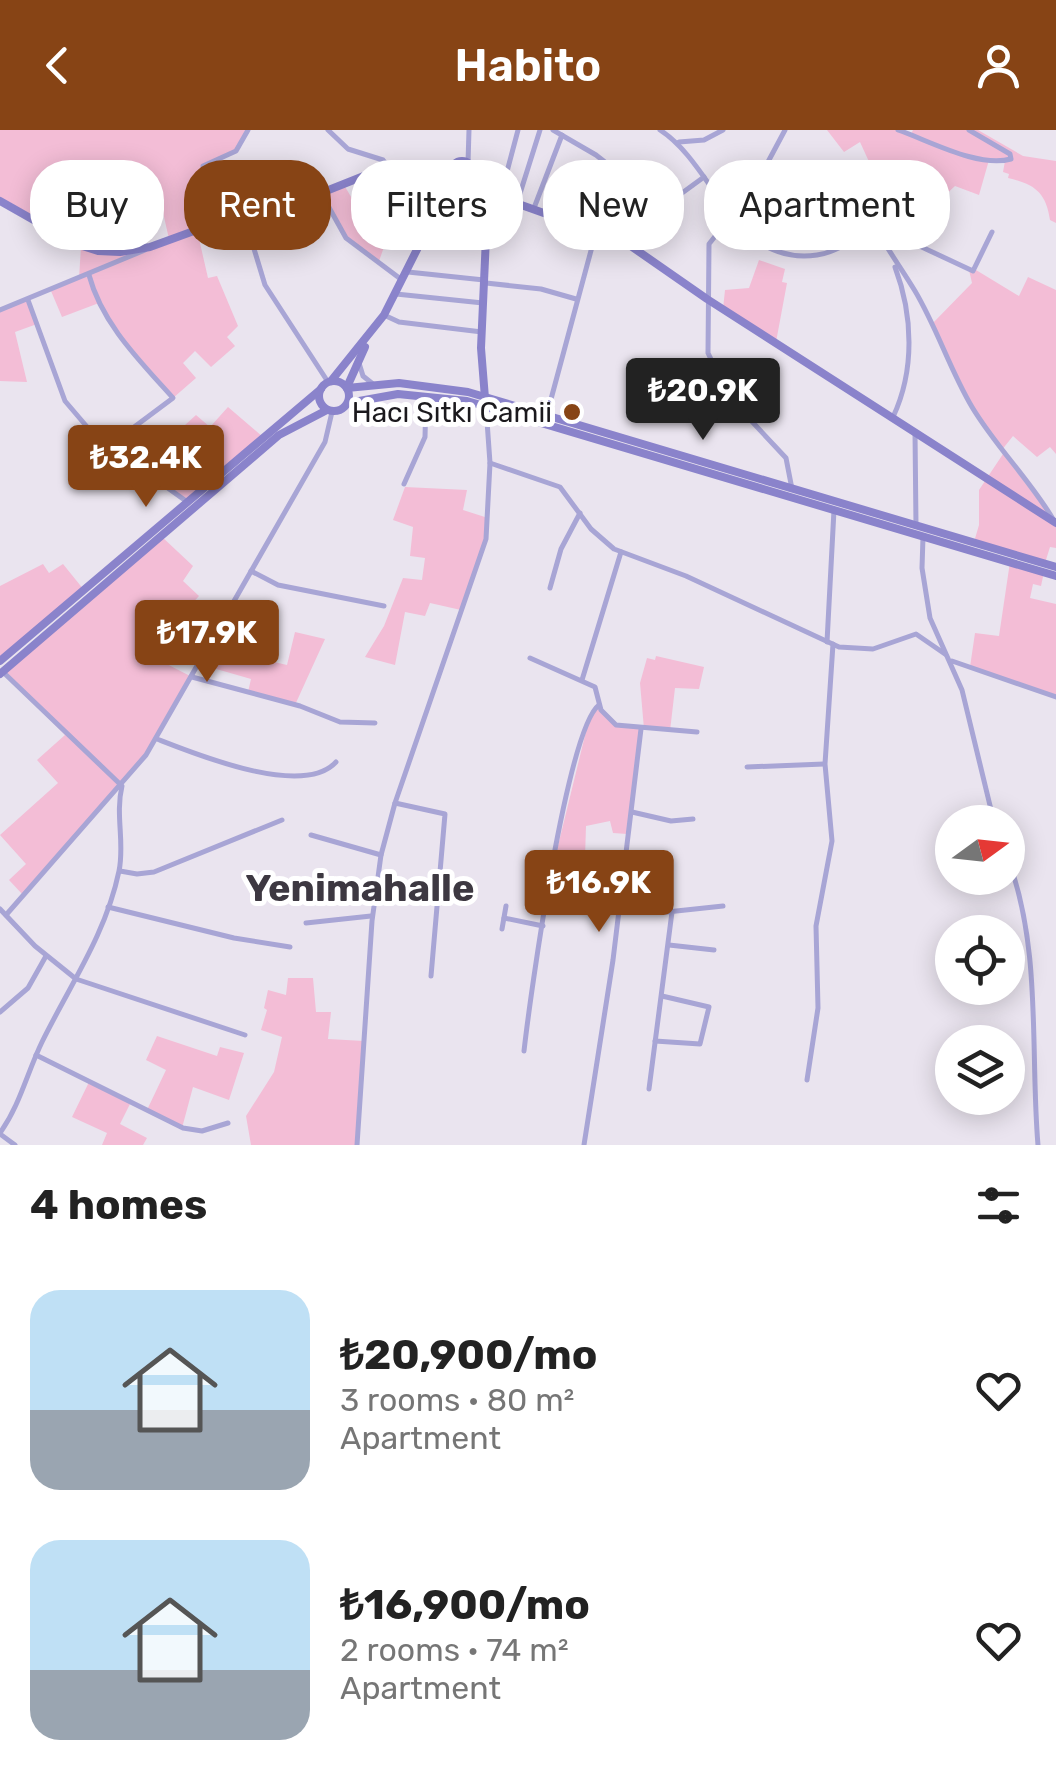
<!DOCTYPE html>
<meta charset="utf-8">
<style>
body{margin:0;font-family:Rubik,sans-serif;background:#f2f2f2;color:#222;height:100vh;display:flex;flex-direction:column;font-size:38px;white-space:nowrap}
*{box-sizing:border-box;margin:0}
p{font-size:32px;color:#767676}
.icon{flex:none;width:55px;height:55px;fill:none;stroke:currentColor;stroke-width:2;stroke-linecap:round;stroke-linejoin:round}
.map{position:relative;height:1015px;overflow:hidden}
.sheet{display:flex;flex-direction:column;background:#fff;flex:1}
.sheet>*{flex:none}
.top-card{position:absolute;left:30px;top:30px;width:998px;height:90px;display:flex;gap:20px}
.needle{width:65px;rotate:75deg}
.tools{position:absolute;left:935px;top:675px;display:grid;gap:20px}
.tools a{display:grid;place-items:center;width:90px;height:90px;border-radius:50%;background:#fff;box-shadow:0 5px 25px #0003;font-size:50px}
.price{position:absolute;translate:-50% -85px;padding:0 22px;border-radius:10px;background:#874415;color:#fff;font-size:32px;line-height:65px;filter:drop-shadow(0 2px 5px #0008)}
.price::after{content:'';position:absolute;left:50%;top:60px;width:30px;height:22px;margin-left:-15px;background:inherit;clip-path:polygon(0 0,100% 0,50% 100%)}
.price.selected{background:#222;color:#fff}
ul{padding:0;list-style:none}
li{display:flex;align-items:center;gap:30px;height:250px;padding:0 30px}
li span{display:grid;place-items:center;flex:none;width:280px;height:200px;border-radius:30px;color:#555}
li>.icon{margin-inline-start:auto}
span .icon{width:120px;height:120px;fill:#fffc;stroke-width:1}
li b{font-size:42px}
h2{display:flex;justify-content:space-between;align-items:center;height:120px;padding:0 30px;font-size:42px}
.chip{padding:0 35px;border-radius:40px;background:#fff;box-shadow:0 5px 25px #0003;font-size:35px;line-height:90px}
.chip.selected{background:#874415;color:#fff}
header{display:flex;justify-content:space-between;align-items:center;height:130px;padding:0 30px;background:#874415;color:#fff;font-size:45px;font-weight:600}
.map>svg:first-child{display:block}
.green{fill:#f3bdd6}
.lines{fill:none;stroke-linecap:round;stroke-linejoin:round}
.street{stroke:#a8a5d5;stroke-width:5}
.secondary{stroke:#8a83cb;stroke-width:8}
.poi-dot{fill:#874415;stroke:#fff;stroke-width:4}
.labels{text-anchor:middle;stroke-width:10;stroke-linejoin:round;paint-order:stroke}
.poi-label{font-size:28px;fill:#1b191d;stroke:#fff;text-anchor:end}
.district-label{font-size:38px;font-weight:bold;fill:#3d3841;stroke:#fff}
</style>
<header><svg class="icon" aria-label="back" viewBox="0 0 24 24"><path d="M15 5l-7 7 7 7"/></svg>Habito<svg class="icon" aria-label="person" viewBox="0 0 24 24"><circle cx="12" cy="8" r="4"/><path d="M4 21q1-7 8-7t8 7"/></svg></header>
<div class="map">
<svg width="1056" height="1015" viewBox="0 0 1056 1015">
<rect width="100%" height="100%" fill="#eae4ef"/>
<g class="green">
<path d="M0,0H248L236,21L206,33L202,43L206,62L229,54L239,65L249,61L256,82L197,100L208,148L217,146L238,196L227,207L235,216L211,237L195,221L183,233L196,248L173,268L127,214L99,173L62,187L51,161L79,149L81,116L120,122L169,109L162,78L129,84L119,53C78,62 76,68 55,104L0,71Z"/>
<path d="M827,0H898L911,4L913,0H978L1023,26L1056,31V93L1050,90C1046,62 1034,54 1008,48L1009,44L1003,42L1005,31L989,30L979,65L955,56L940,70L944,76L931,88L920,80L916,84L907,74L895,84L883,78L894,70L890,63L896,59L885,42L876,47L860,12L844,22Z"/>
<polygon points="344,55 363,87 368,84 390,100 378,134 346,108 321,63"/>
<polygon points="759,130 785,139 782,152 787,153 776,212 723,179 725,160 749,158"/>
<polygon points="969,140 976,140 1019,166 1028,147 1056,160 1056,324 1050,317 1037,327 1013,306 1001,321 967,268 932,194 972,153"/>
<polygon points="28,170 37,194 15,202 27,252 0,251 0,180"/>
<polygon points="228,277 263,307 186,371 158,351 131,343 106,318 120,308 126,314 147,302 161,317 196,285 210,297"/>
<polygon points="1003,324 1056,393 1056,418 1050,417 1045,433 974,412 979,395 979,360"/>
<polygon points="405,357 467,360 463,380 488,388 486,409 461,480 430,473 425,486 405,482 395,535 365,527 384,496 403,448 422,450 425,428 410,426 413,397 393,390"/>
<polygon points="161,406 193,436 183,451 199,466 168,500 157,529 192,547 146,625 24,766 9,750 26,734 0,705 58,653 37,630 65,605 3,542"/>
<polygon points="1010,432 1044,442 1041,456 1033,454 1030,468 1056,474 1056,567 970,537 975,503 999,506"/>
<polygon points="43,434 49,443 63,434 84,460 0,531 0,456"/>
<polygon points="295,502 325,509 295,575 248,562 251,549 199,534 212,510 254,520 253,527 287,535"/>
<polygon points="656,526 704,537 699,559 675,558 670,601 644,599 640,553 647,528 655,530"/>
<polygon points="599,575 616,595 641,599 627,704 613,703 610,691 586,696 585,728 557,720 590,585"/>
<polygon points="288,848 313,848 316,882 331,882 328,909 364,911 357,1015 251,1015 246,986 274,942 282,907 261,900 267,880 264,878 268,860 286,865"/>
<polygon points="157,906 217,926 220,917 244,923 229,970 193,957 182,998 147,980 166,940 146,930"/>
<polygon points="90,950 131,972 120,994 147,1008 143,1015 102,1015 107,1003 72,987"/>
</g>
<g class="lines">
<g class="street">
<polyline points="328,0 348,19 383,30 404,57 437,77"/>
<polyline points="553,0 596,25 662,77"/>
<path d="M660,0C716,36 733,137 817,125C840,122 859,103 881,98L973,141L992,102"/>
<path d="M898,0C930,11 978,38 1011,29L1010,24L969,0"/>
<polyline points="679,12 704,10 723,0"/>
<polyline points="468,33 469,0"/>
<path d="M856,38C860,85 891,121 915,161C937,198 950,240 972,277C996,317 1030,350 1053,389"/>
<polyline points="321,63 346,108 402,150"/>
<path d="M752,65C787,72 832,86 867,74"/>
<polyline points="500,68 518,0"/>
<polyline points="517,73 540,0"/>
<polyline points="534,78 562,5"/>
<polyline points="244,86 265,155 328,252"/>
<polyline points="731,86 709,114 708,223 729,267 786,328 792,359"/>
<polyline points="736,92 785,0"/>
<polyline points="213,94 203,36 236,21 248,0"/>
<polyline points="635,118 656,82 704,47"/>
<polyline points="408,142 484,150"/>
<path d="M89,145C102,194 140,231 173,268L106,318"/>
<polyline points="486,153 541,159 576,169"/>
<polyline points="396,164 483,173"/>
<polyline points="28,170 65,271 123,339 158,351 186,371"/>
<polyline points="0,180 145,120"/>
<polyline points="384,185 399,192 482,202"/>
<polyline points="359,233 363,246 373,254"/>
<polyline points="547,284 596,102"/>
<path d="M893,287C915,240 913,185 895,137"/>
<polyline points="915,302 916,396"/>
<polyline points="490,333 560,357 591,399 614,419 686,446 839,517 873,519 916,504 945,524"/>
<polyline points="404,354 425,307 426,267"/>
<polyline points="923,407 922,438 930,488 962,560 994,692"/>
<polyline points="251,441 278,455 384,476"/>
<polyline points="550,458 561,419 580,383"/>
<polyline points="827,512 834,380"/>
<polyline points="530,528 595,557 601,580 616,595 697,602"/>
<polyline points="952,531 1056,567"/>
<polyline points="192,547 300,576 340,592 375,593"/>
<polyline points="582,550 621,422"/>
<path d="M157,609C198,625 303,668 336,632"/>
<polyline points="747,637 824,634"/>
<polyline points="395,673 445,684 431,846"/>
<polyline points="632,682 671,691 693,689"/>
<polyline points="311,705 381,725"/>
<path d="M1008,729C1042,820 1030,921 1038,1015"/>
<polyline points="120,741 137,744 154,742 282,690"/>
<polyline points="108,777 234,808 290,817"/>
<polyline points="0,779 35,816 76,849 245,905"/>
<polyline points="620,779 667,782 723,776"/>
<polyline points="6,785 146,625 325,312 332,282"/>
<polyline points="504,788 543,796"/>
<polyline points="306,793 371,786"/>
<polyline points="502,799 506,776"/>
<polyline points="669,815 714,820"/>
<polyline points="0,882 28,858 46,826"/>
<polyline points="655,911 700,914 709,877 662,866"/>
<path d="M524,921C530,868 567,599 599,575"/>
<polyline points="36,925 183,998 202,1001 228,993"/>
<polyline points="807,950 818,878 816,796 832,711 825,634 833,514"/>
<polyline points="649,959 672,782"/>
<path d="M0,1003C20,975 27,943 42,912C70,855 106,804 119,741C125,713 115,685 122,656L3,542"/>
<polyline points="0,1004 15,1015"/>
<polyline points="357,1015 372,791 381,725 395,673 486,409 490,333 486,277"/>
<polyline points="584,1015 613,830 641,599"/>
</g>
<g class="secondary">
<circle cx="462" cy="42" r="11"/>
<polyline points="469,50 488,63 625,112 707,169 1056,393"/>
<polyline points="0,71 76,114 98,121 120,122 150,117 213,94 321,63 394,34 452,38"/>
<circle cx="334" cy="266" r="15"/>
<polyline points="331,251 384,185 453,48"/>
<polyline points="347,257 365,217"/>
<polyline points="347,258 399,253 468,262 1056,437"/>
<polyline points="485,268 481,218 488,63"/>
<polyline points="348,273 398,264 467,271 1056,446"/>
<polyline points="0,531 321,259"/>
<polyline points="0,544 279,305 327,280"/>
</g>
</g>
<circle class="poi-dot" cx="572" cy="282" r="10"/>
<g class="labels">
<g class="poi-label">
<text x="552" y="292">Hacı Sıtkı Camii</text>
</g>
<g class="district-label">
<text x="360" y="771">Yenimahalle</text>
</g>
</g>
</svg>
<div class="tools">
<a><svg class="needle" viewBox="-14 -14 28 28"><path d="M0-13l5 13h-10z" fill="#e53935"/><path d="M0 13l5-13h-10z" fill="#767676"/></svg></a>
<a><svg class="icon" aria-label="locate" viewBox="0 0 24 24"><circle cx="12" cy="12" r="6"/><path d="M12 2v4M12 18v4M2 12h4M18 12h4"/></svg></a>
<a><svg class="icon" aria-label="layers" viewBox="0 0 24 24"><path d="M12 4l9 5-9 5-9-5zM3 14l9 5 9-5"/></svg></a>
</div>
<b class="price selected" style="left:703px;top:313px">₺20.9K</b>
<b class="price" style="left:146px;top:380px">₺32.4K</b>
<b class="price" style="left:207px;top:555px">₺17.9K</b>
<b class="price" style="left:599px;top:805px">₺16.9K</b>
<div class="top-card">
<a class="chip">Buy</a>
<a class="chip selected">Rent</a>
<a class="chip">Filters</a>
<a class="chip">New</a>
<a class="chip">Apartment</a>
</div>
</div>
<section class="sheet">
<h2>4 homes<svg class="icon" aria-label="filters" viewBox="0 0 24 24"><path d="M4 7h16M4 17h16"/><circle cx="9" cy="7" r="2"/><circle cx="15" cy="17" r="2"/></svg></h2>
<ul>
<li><span style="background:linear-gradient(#bfe0f5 60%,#9aa5b1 0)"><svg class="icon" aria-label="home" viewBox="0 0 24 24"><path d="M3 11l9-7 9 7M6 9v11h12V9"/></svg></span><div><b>₺20,900/mo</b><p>3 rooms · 80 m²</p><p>Apartment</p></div><svg class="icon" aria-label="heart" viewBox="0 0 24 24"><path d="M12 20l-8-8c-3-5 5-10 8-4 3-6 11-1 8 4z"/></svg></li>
<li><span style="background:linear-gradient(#bfe0f5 65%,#9aa5b1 0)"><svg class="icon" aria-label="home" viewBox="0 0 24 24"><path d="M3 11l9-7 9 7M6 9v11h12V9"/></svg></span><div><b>₺16,900/mo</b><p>2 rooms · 74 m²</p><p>Apartment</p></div><svg class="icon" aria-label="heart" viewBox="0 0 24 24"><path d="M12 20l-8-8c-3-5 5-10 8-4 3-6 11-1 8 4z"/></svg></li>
</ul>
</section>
